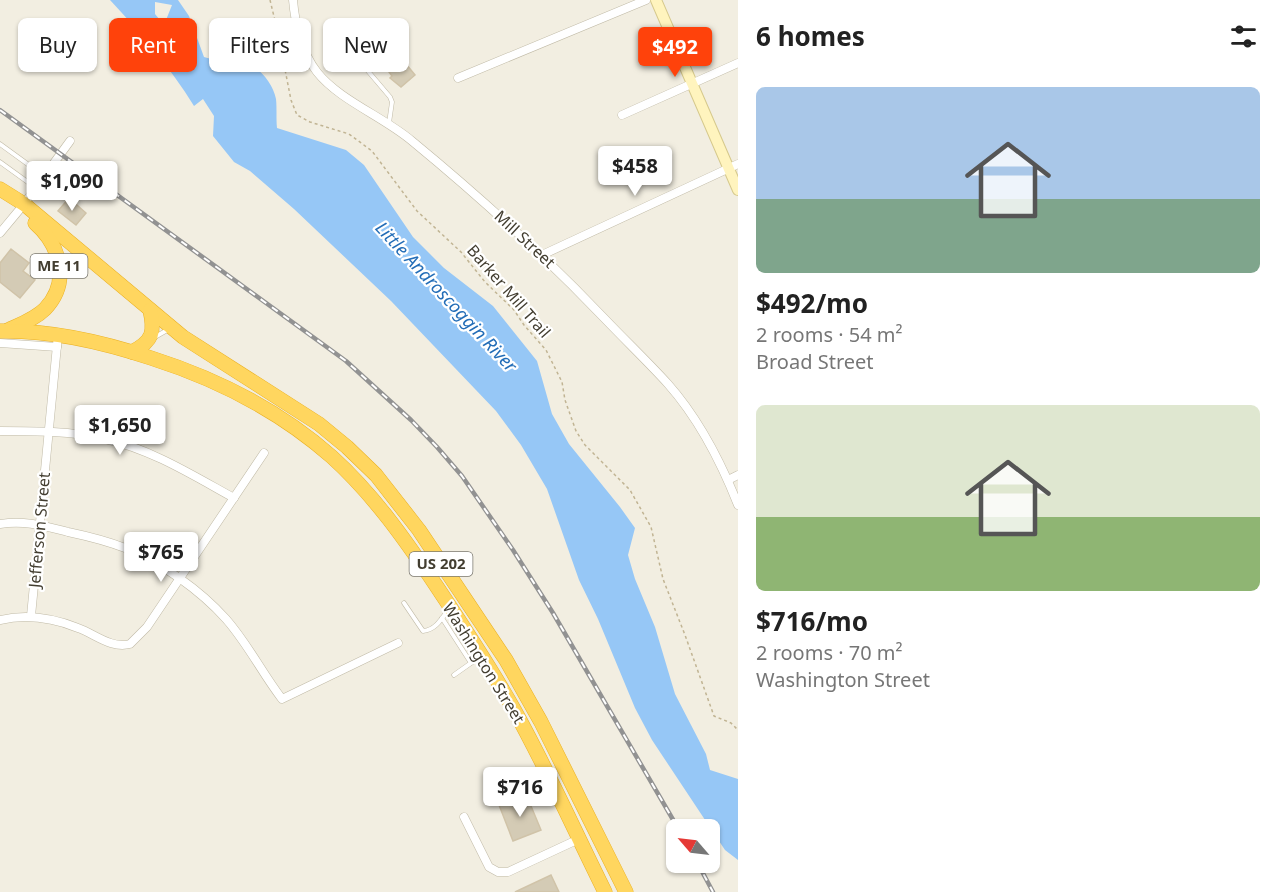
<!DOCTYPE html>
<meta charset="utf-8">
<style>
body{margin:0;font-family:"Noto Sans",sans-serif;background:#f2f2f2;color:#222;height:100vh;display:flex;flex-direction:column;font-size:22px;white-space:nowrap}
*{box-sizing:border-box;margin:0}
p{font-size:20px;color:#767676}
.icon{flex:none;width:33px;height:33px;fill:none;stroke:currentColor;stroke-width:2;stroke-linecap:round;stroke-linejoin:round}
.map{position:relative;flex:1;overflow:hidden}
.details{display:flex;flex-direction:column;background:#fff;width:540px}
.details>*{flex:none}
.hud{position:absolute;left:18px;top:18px;width:570px;height:54px;display:flex;gap:12px}
.needle{width:39px;rotate:298deg}
.tools{position:absolute;left:666px;top:819px;display:grid;gap:12px}
.tools a{display:grid;place-items:center;width:54px;height:54px;border-radius:9px;background:#fff;box-shadow:0 2px 4px #0004;font-size:30px}
.price{position:absolute;translate:-50% -51px;padding:0 14px;border-radius:6px;background:#fff;color:#222;font-size:20px;line-height:39px;filter:drop-shadow(0 2px 3px #0008)}
.price::after{content:'';position:absolute;left:50%;top:36px;width:18px;height:14px;margin-left:-9px;background:inherit;clip-path:polygon(0 0,100% 0,50% 100%)}
.price.on{background:#ff420b;color:#fff}
ul{padding:0;list-style:none}
li{display:grid;align-content:center;gap:12px;height:318px;padding:0 18px}
li span{display:grid;place-items:center;height:186px;border-radius:9px;color:#555}
li>.icon{margin-inline-start:auto}
span .icon{width:108px;height:108px;fill:#fffc;stroke-width:1}
li b{font-size:26px}
h2{display:flex;justify-content:space-between;align-items:center;height:72px;padding:0 18px;font-size:26px}
.pill{padding:0 21px;border-radius:9px;background:#fff;box-shadow:0 2px 4px #0004;font-size:21px;line-height:54px}
.pill.on{background:#ff420b;color:#fff}
main{display:flex;flex:1;min-height:0}
.map>svg:first-child{display:block}
.water{fill:#96c7f6;fill-rule:evenodd}
.building{fill:#d4cbb5;stroke:#d0c3a8;stroke-width:1.5}
.lines{fill:none;stroke-linecap:round;stroke-linejoin:round}
.lane-casing{stroke:#c0baa6;stroke-width:5}
.street-casing{stroke:#c0baa6;stroke-width:9}
.secondary-casing{stroke:#d6c98c;stroke-width:12}
.highway-casing{stroke:#eab023;stroke-width:15}
.path{stroke:#c1b493;stroke-width:1.5;stroke-dasharray:3 3;stroke-linecap:butt}
.lane{stroke:#fff;stroke-width:4}
.street{stroke:#fff;stroke-width:8}
.secondary{stroke:#fff4be;stroke-width:10}
.highway{stroke:#ffd65f;stroke-width:14}
.rail-casing{stroke:#929292;stroke-width:4.5}
.rail{stroke:#fff;stroke-width:2;stroke-dasharray:7;stroke-linecap:butt}
.labels{text-anchor:middle;stroke-width:4.5;stroke-linejoin:round;paint-order:stroke}
.shield{fill:#fff;stroke:#7b786f;stroke-width:1.5}
.shield-label{font-size:15px;font-weight:bold;fill:#433e31}
.street-label{font-size:16px;fill:#433e31;stroke:#fff}
.water-label{font-size:18px;font-style:italic;fill:#236db7;stroke:#fff}
</style>
<main>
<div class="map">
<svg width="738" height="892" viewBox="0 0 738 892">
<rect width="100%" height="100%" fill="#f2eee1"/>
<path class="water" d="M110,0H178L189,16L204,57C216,61 229,61 242,62C258,65 273,83 276,99C277,108 276,119 277,128L346,150L364,165L413,237L444,268L493,306L537,361L552,414L569,444L620,507L635,528L628,555L635,579L655,627L675,694L706,754L710,770L738,779V860L725,850L652,740L635,708L598,619L579,580L547,489L521,445L496,411L391,301L294,209L250,171L234,162L213,136L214,116L203,99L194,106C170,67 141,33 110,0ZM155,2L172,5L164,25L155,14Z"/>
<g class="building">
<polygon points="352,38 356,41 361,40 364,47 347,52 346,49 341,51 338,44"/>
<polygon points="388,42 415,75 401,87 390,78 392,76 375,53"/>
<polygon points="69,198 86,213 76,225 58,211"/>
<polygon points="11,249 29,263 23,271 35,280 20,298 0,282 0,263"/>
<polygon points="526,794 541,830 513,841 499,805"/>
<polygon points="551,875 559,892 515,892"/>
</g>
<g class="lines">
<g class="lane-casing">
<g id="lane">
<polyline points="362,64 390,97 392,102 389,123"/>
<polyline points="0,144 44,176"/>
<polyline points="0,162 36,188"/>
<polyline points="155,337 169,329"/>
<path d="M404,603L423,631C435,630 441,620 448,610"/>
<polyline points="442,618 471,663 479,659"/>
<polyline points="454,675 471,663"/>
</g>
</g>
<g class="street-casing">
<g id="street">
<path d="M293,0C295,24 302,53 317,72C339,100 384,117 412,141C480,197 544,255 605,319C626,341 648,362 668,384C699,419 721,462 738,505"/>
<polyline points="458,78 646,0"/>
<polyline points="622,115 738,63"/>
<polyline points="24,204 70,141"/>
<polyline points="0,233 20,209"/>
<polyline points="542,255 738,164"/>
<polyline points="0,343 57,347"/>
<path d="M0,431C34,431 72,431 105,439C151,449 194,476 234,498"/>
<polyline points="728,480 738,475"/>
<path d="M0,524C25,520 44,526 68,532C87,536 107,541 125,548C162,563 200,590 226,619C248,644 262,673 282,699L398,643"/>
<polyline points="31,616 58,335"/>
<path d="M0,620C26,614 53,618 78,628C95,634 111,649 130,644L147,627L264,453"/>
<polyline points="464,817 489,867 498,872 508,872 579,839"/>
</g>
</g>
<g class="secondary-casing">
<polyline id="secondary" points="656,0 738,190"/>
</g>
<g class="highway-casing">
<g id="highway">
<polyline points="0,189 24,204 183,337 319,424 347,447 376,475 419,530 506,660 541,722 626,892"/>
<path d="M8,330C21,324 35,319 45,309C71,282 60,245 35,223"/>
<path d="M0,331C51,330 103,342 151,358C217,379 280,411 332,457C374,495 406,541 437,587C463,626 489,665 512,706C546,766 574,830 605,892"/>
<path d="M132,352C153,341 155,332 150,310"/>
</g>
</g>
<polyline class="path" points="270,0 277,29 291,100 297,115 310,122 349,134 372,151 417,211 461,252 485,282 514,310 524,325 546,350 562,382 565,400 576,431 585,445 630,490 651,527 663,579 685,635 714,716 731,723 738,730"/>
<use href="#lane" class="lane"/>
<use href="#street" class="street"/>
<use href="#secondary" class="secondary"/>
<use href="#highway" class="highway"/>
<g class="rail-casing">
<g id="rail">
<polyline points="0,110 346,361 411,420 437,447 462,476 513,550 553,613 679,830"/>
<polyline points="697,862 713,892"/>
</g>
</g>
<use href="#rail" class="rail"/>
</g>
<g class="labels">
<g class="shield">
<rect x="30.5" y="254" width="57" height="24" rx="4.5"/>
<rect x="409.5" y="552" width="63" height="24" rx="4.5"/>
</g>
<g class="shield-label">
<text x="59" y="271">ME 11</text>
<text x="441" y="569">US 202</text>
</g>
<g class="street-label">
<text transform="translate(525 239) rotate(43)" y="6">Mill Street</text>
<text transform="translate(509 291) rotate(49)" y="6">Barker Mill Trail</text>
<text transform="translate(39 530) rotate(-85)" y="6">Jefferson Street</text>
<text transform="translate(484 663) rotate(58)" y="6">Washington Street</text>
</g>
<g class="water-label">
<text transform="translate(446 297) rotate(47)" y="6">Little Androscoggin River</text>
</g>
</g>
</svg>
<div class="tools">
<a><svg class="needle" viewBox="-14 -14 28 28"><path d="M0-13l5 13h-10z" fill="#e53935"/><path d="M0 13l5-13h-10z" fill="#767676"/></svg></a>
</div>
<b class="price on" style="left:675px;top:78px">$492</b>
<b class="price" style="left:635px;top:197px">$458</b>
<b class="price" style="left:72px;top:212px">$1,090</b>
<b class="price" style="left:120px;top:456px">$1,650</b>
<b class="price" style="left:161px;top:583px">$765</b>
<b class="price" style="left:520px;top:818px">$716</b>
<div class="hud">
<a class="pill">Buy</a>
<a class="pill on">Rent</a>
<a class="pill">Filters</a>
<a class="pill">New</a>
</div>
</div>
<section class="details">
<h2>6 homes<svg class="icon" aria-label="filters" viewBox="0 0 24 24"><path d="M4 7h16M4 17h16"/><circle cx="9" cy="7" r="2"/><circle cx="15" cy="17" r="2"/></svg></h2>
<ul>
<li><span style="background:linear-gradient(#a9c7e8 60%,#7fa58c 0)"><svg class="icon" aria-label="home" viewBox="0 0 24 24"><path d="M3 11l9-7 9 7M6 9v11h12V9"/></svg></span><div><b>$492/mo</b><p>2 rooms · 54 m²</p><p>Broad Street</p></div></li>
<li><span style="background:linear-gradient(#dfe7d0 60%,#8fb573 0)"><svg class="icon" aria-label="home" viewBox="0 0 24 24"><path d="M3 11l9-7 9 7M6 9v11h12V9"/></svg></span><div><b>$716/mo</b><p>2 rooms · 70 m²</p><p>Washington Street</p></div></li>
</ul>
</section>
</main>
